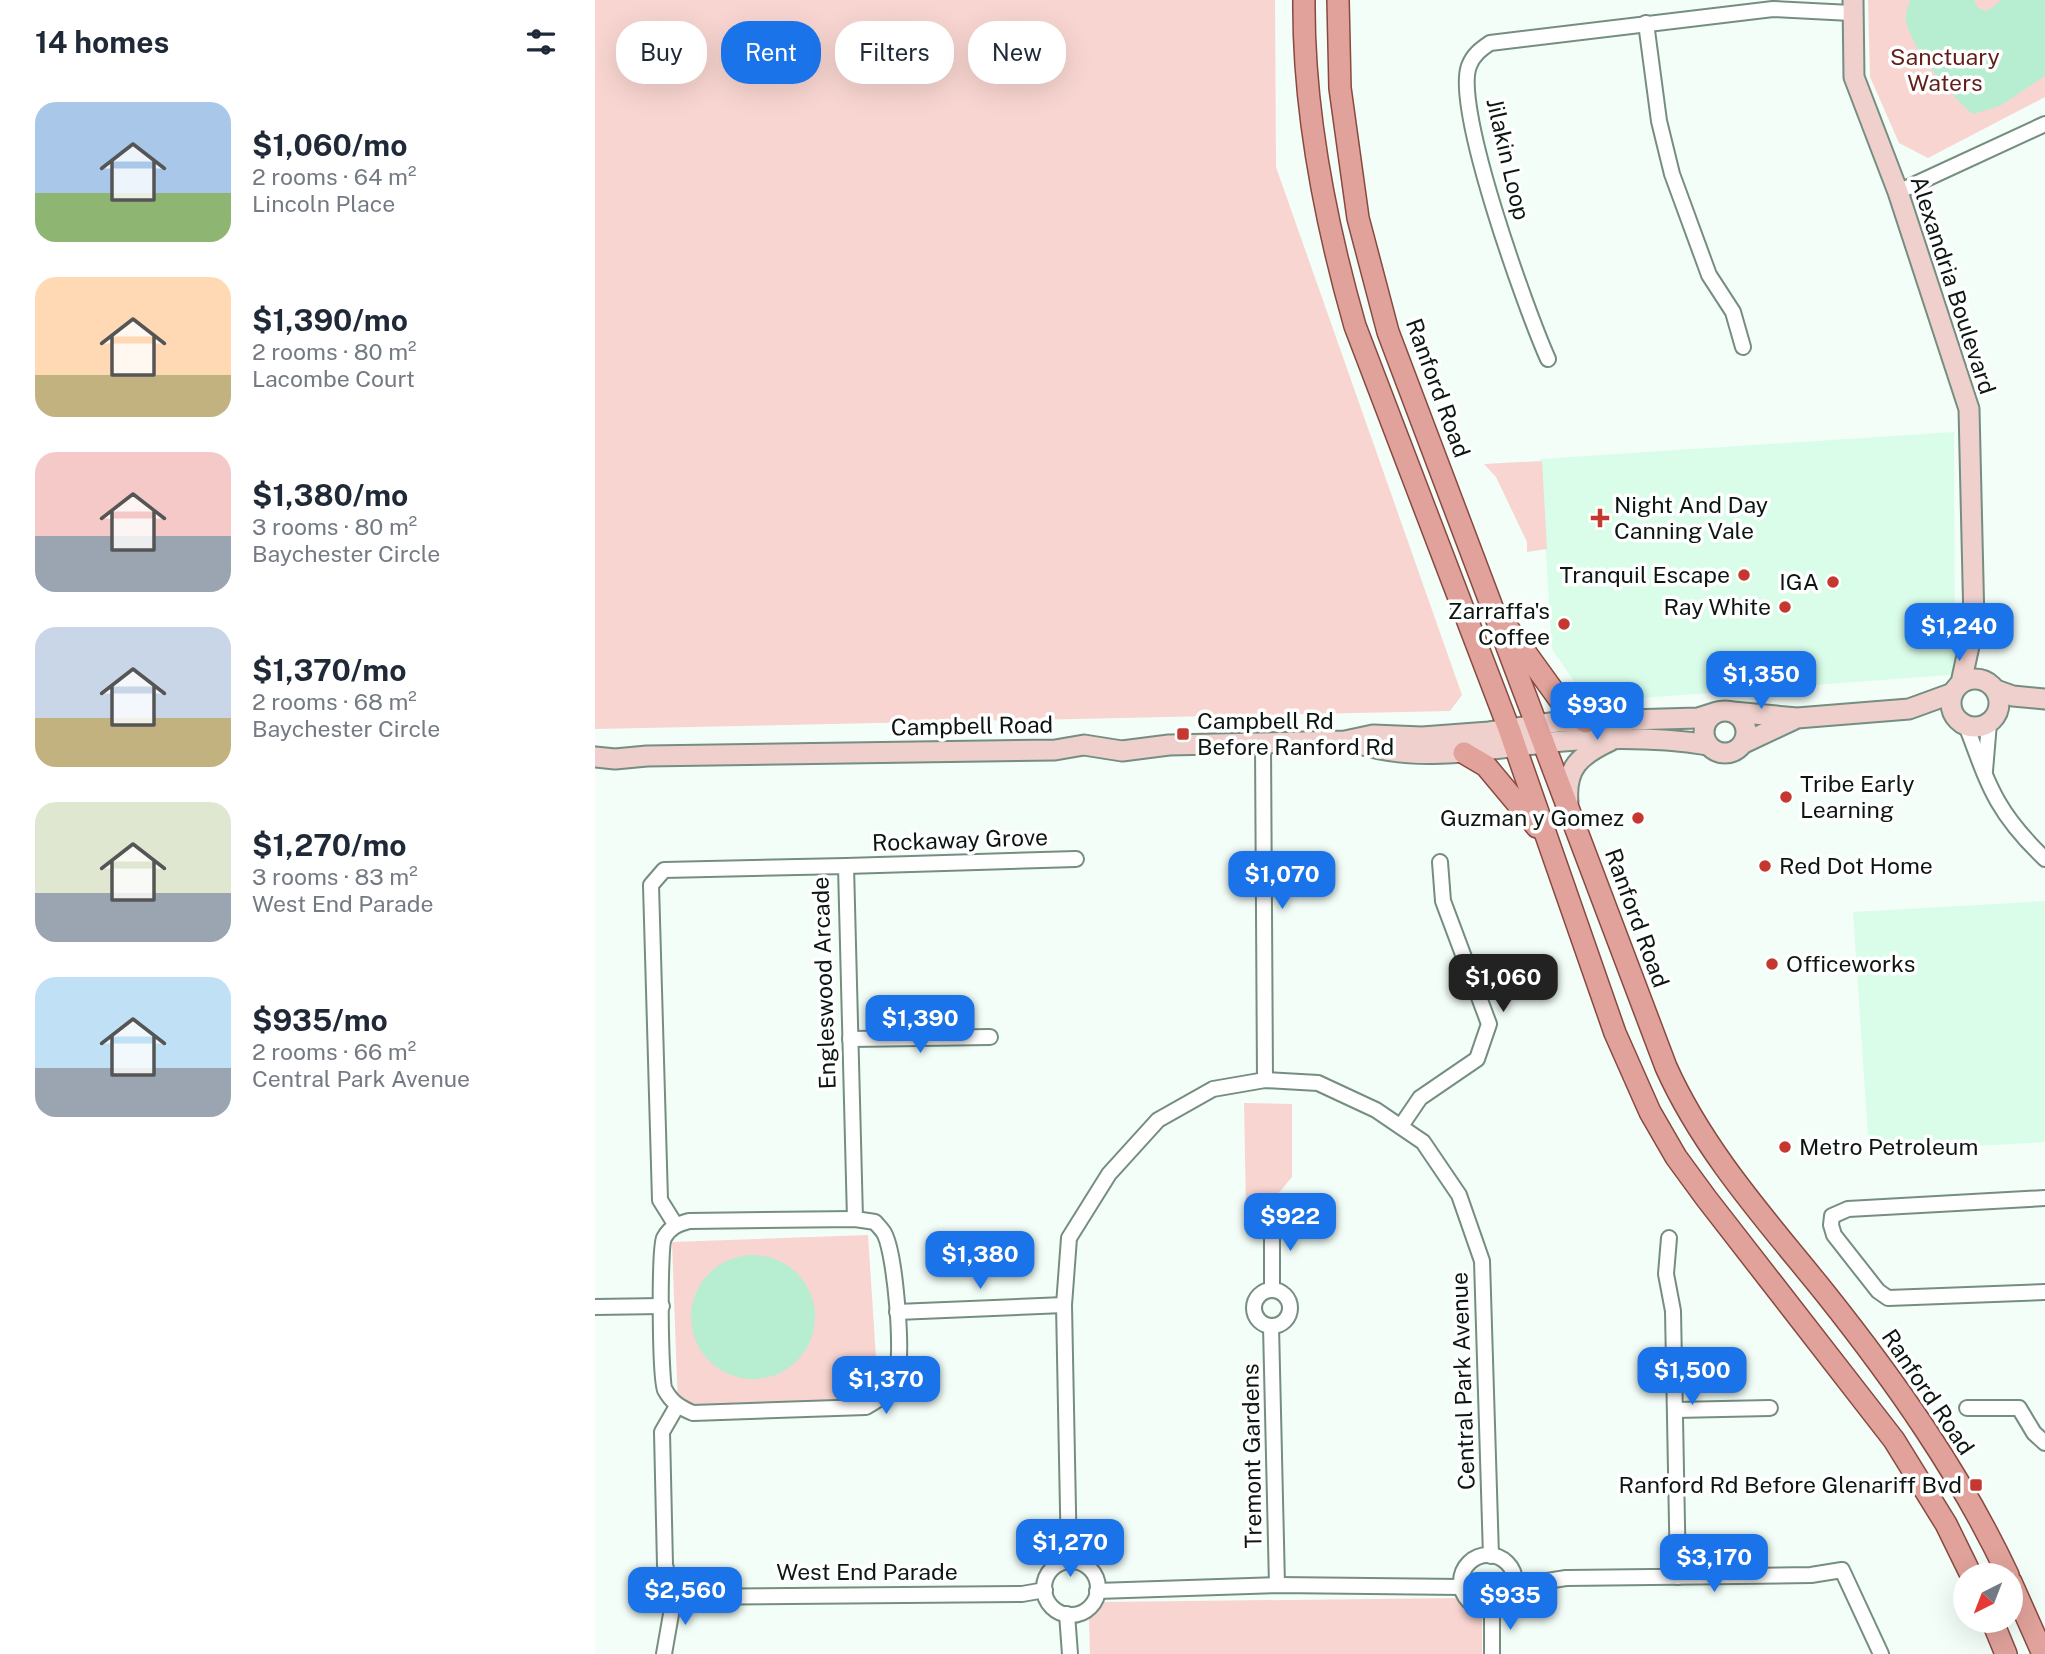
<!DOCTYPE html>
<meta charset="utf-8">
<style>
body{margin:0;font-family:"Public Sans",sans-serif;background:#f2f2f3;color:#1f2937;height:100vh;display:flex;flex-direction:column;font-size:26px;white-space:nowrap}
*{box-sizing:border-box;margin:0}
p{font-size:23px;color:#747a83}
.icon{flex:none;width:38px;height:38px;fill:none;stroke:currentColor;stroke-width:2;stroke-linecap:round;stroke-linejoin:round}
.map{position:relative;flex:1;overflow:hidden}
.side{display:flex;flex-direction:column;background:#fff;width:595px}
.side>*{flex:none}
.banner{position:absolute;left:21px;top:21px;width:665px;height:63px;display:flex;gap:14px}
.needle{width:46px;rotate:222deg}
.buttons{position:absolute;left:1358px;top:1563px;display:grid;gap:14px}
.buttons a{display:grid;place-items:center;width:70px;height:70px;border-radius:50%;background:#fff;box-shadow:0 7px 28px #0002;font-size:35px}
.price{position:absolute;translate:-50% -60px;padding:0 16px;border-radius:14px;background:#1a73e8;color:#fff;font-size:23px;line-height:46px;filter:drop-shadow(0 2px 4px #0008)}
.price::after{content:'';position:absolute;left:50%;top:42px;width:21px;height:16px;margin-left:-10px;background:inherit;clip-path:polygon(0 0,100% 0,50% 100%)}
.price.selected{background:#222;color:#fff}
ul{padding:0;list-style:none}
li{display:flex;align-items:center;gap:21px;height:175px;padding:0 35px}
li span{display:grid;place-items:center;flex:none;width:196px;height:140px;border-radius:21px;color:#555}
li>.icon{margin-inline-start:auto}
span .icon{width:84px;height:84px;fill:#fffc;stroke-width:1}
li b{font-size:30px}
h2{display:flex;justify-content:space-between;align-items:center;height:84px;padding:0 35px;font-size:30px}
.tag{padding:0 24px;border-radius:28px;background:#fff;box-shadow:0 7px 28px #0002;font-size:24px;line-height:63px}
.tag.selected{background:#1a73e8;color:#fff}
main{display:flex;flex:1;min-height:0}
.map>svg:first-child{display:block}
.built{fill:#d9fde9}
.green{fill:#f8d5d0}
.water{fill:#b7edd0}
.lines{fill:none;stroke-linecap:round;stroke-linejoin:round}
.street-casing{stroke:#758e80;stroke-width:18}
.secondary-casing{stroke:#758e80;stroke-width:23}
.primary-casing{stroke:#884940;stroke-width:24}
.street{stroke:#fff;stroke-width:14}
.secondary{stroke:#efd0cd;stroke-width:19}
.primary{stroke:#e0a29b;stroke-width:21}
.poi-dot{fill:#c5382f;stroke:#fff;stroke-width:2.5}
.labels{text-anchor:middle;stroke-width:7;stroke-linejoin:round;paint-order:stroke}
.park-label{font-size:23px;fill:#621f1a;stroke:#fff}
.street-label{font-size:23px;fill:#0d1712;stroke:#fff}
.poi-label{font-size:23px;fill:#0d1712;stroke:#fff;text-anchor:start}
</style>
<main>
<section class="side">
<h2>14 homes<svg class="icon" aria-label="filters" viewBox="0 0 24 24"><path d="M4 7h16M4 17h16"/><circle cx="9" cy="7" r="2"/><circle cx="15" cy="17" r="2"/></svg></h2>
<ul>
<li><span style="background:linear-gradient(#a9c7e8 65%,#8fb573 0)"><svg class="icon" aria-label="home" viewBox="0 0 24 24"><path d="M3 11l9-7 9 7M6 9v11h12V9"/></svg></span><div><b>$1,060/mo</b><p>2 rooms · 64 m²</p><p>Lincoln Place</p></div></li>
<li><span style="background:linear-gradient(#ffd9b3 70%,#c2b280 0)"><svg class="icon" aria-label="home" viewBox="0 0 24 24"><path d="M3 11l9-7 9 7M6 9v11h12V9"/></svg></span><div><b>$1,390/mo</b><p>2 rooms · 80 m²</p><p>Lacombe Court</p></div></li>
<li><span style="background:linear-gradient(#f6c9c9 60%,#9aa5b1 0)"><svg class="icon" aria-label="home" viewBox="0 0 24 24"><path d="M3 11l9-7 9 7M6 9v11h12V9"/></svg></span><div><b>$1,380/mo</b><p>3 rooms · 80 m²</p><p>Baychester Circle</p></div></li>
<li><span style="background:linear-gradient(#c9d6e8 65%,#c2b280 0)"><svg class="icon" aria-label="home" viewBox="0 0 24 24"><path d="M3 11l9-7 9 7M6 9v11h12V9"/></svg></span><div><b>$1,370/mo</b><p>2 rooms · 68 m²</p><p>Baychester Circle</p></div></li>
<li><span style="background:linear-gradient(#dfe7d0 65%,#9aa5b1 0)"><svg class="icon" aria-label="home" viewBox="0 0 24 24"><path d="M3 11l9-7 9 7M6 9v11h12V9"/></svg></span><div><b>$1,270/mo</b><p>3 rooms · 83 m²</p><p>West End Parade</p></div></li>
<li><span style="background:linear-gradient(#bfe0f5 65%,#9aa5b1 0)"><svg class="icon" aria-label="home" viewBox="0 0 24 24"><path d="M3 11l9-7 9 7M6 9v11h12V9"/></svg></span><div><b>$935/mo</b><p>2 rooms · 66 m²</p><p>Central Park Avenue</p></div></li>
</ul>
</section>
<div class="map">
<svg width="1450" height="1654" viewBox="0 0 1450 1654">
<rect width="100%" height="100%" fill="#f3fef8"/>
<g class="built">
<polygon points="1359,432 1360,670 1355,675 993,702 957,649 945,459"/>
<polygon points="1450,901 1450,1142 1274,1152 1258,912"/>
</g>
<g class="green">
<polygon points="0,0 680,0 681,167 867,695 855,711 0,729"/>
<polygon points="1273,0 1450,0 1450,97 1333,158 1304,143 1275,77"/>
<polygon points="947,461 952,549 932,552 932,542 901,477 889,464"/>
<polygon points="649,1103 697,1104 697,1177 682,1195 682,1211 651,1211"/>
<polygon points="273,1235 284,1404 83,1409 77,1242"/>
<polygon points="865,1598 887,1616 887,1654 495,1654 494,1618 508,1602"/>
</g>
<g class="water">
<path d="M1315,0H1379L1383,8L1392,11L1407,0H1450V76L1405,106L1378,114C1357,98 1316,48 1311,21C1310,16 1313,6 1315,0Z"/>
<circle cx="158" cy="1317" r="62"/>
</g>
<g class="lines">
<g class="street-casing">
<g id="street">
<polyline points="1051,23 1064,121 1077,174 1114,275 1138,312 1148,347"/>
<polyline points="1303,192 1450,124"/>
<path d="M953,359C932,312 858,108 874,66C878,55 886,49 895,43L1178,9L1256,13"/>
<path d="M1371,725C1394,787 1401,812 1450,859"/>
<polyline points="668,744 670,1080"/>
<polyline points="1390,771 1394,723"/>
<polyline points="251,866 481,859"/>
<polyline points="255,1039 395,1037"/>
<polyline points="806,1126 825,1098 882,1059 894,1024 848,901 845,862"/>
<polyline points="1450,1198 1253,1209 1237,1216 1236,1225 1239,1235 1283,1291 1293,1298 1450,1292"/>
<path d="M260,1219L280,1222C283,1226 288,1230 290,1235C300,1256 309,1356 301,1377C295,1392 285,1399 271,1407L98,1413C86,1408 77,1403 70,1390C65,1382 64,1248 69,1238C75,1227 83,1224 94,1221Z"/>
<polyline points="80,1224 65,1200 56,885 69,870 251,866 260,1219"/>
<polyline points="1074,1238 1071,1274 1078,1311 1083,1577"/>
<polyline points="677,1290 677,1216"/>
<circle cx="677" cy="1308" r="18"/>
<polyline points="0,1307 67,1306"/>
<polyline points="302,1312 469,1305"/>
<polyline points="676,1326 682,1585"/>
<polyline points="82,1406 67,1432 70,1565 79,1597 427,1594 450,1590"/>
<polyline points="1372,1408 1424,1408 1439,1433 1450,1443"/>
<polyline points="1080,1410 1175,1408"/>
<circle cx="893" cy="1582" r="27"/>
<polyline points="474,1561 469,1305 474,1238 514,1174 563,1120 618,1089 670,1080 723,1083 781,1110 828,1142 864,1195 887,1261 896,1556"/>
<circle cx="476" cy="1588" r="27"/>
<polyline points="920,1586 971,1578 1216,1575 1247,1570 1286,1654"/>
<polyline points="502,1591 682,1585 867,1587"/>
<polyline points="472,1614 475,1654"/>
<polyline points="69,1654 79,1597"/>
<polyline points="897,1654 897,1609"/>
</g>
</g>
<g class="secondary-casing">
<g id="secondary">
<polyline points="1258,0 1259,77 1303,192 1374,409 1379,623 1366,683"/>
<circle cx="1380" cy="703" r="24"/>
<polyline points="1401,690 1418,696 1450,699"/>
<circle cx="1130" cy="732" r="21"/>
<polyline points="1138,712 1202,718 1314,709 1358,693"/>
<path d="M756,741C824,766 898,747 968,741C1018,737 1064,737 1113,745"/>
<polyline points="1149,743 1198,720"/>
<polyline points="0,757 20,759 52,756 460,750 489,745 527,751 574,745 750,741 778,735 827,737 894,732 962,722 1103,718 1122,712"/>
<path d="M973,802C970,768 985,755 1015,741"/>
</g>
</g>
<g class="primary-casing">
<g id="primary">
<path d="M709,0C708,109 730,221 760,326L914,729L1020,1033L1055,1112L1081,1157L1111,1198L1299,1440L1351,1524L1376,1575"/>
<path d="M743,0L745,88L763,218L793,332L1071,1067C1109,1152 1173,1222 1230,1293C1300,1381 1365,1473 1413,1575"/>
<polyline points="912,627 967,703 991,722"/>
<polyline points="869,753 891,766 942,827"/>
<polyline points="1416,1582 1448,1654"/>
<polyline points="1397,1620 1411,1654"/>
</g>
</g>
<use href="#street" class="street"/>
<use href="#secondary" class="secondary"/>
<use href="#primary" class="primary"/>
</g>
<g class="poi-dot">
<path d="M1001.5 507.5h7v7h7v7h-7v7h-7v-7h-7v-7h7z"/>
<circle cx="1149" cy="575" r="7"/>
<circle cx="1238" cy="582" r="7"/>
<circle cx="1190" cy="607" r="7"/>
<circle cx="969" cy="624" r="7"/>
<rect x="581" y="727" width="14" height="14" rx="3.5"/>
<circle cx="1191" cy="797" r="7"/>
<circle cx="1043" cy="818" r="7"/>
<circle cx="1170" cy="866" r="7"/>
<circle cx="1177" cy="964" r="7"/>
<circle cx="1190" cy="1147" r="7"/>
<rect x="1374" y="1478" width="14" height="14" rx="3.5"/>
</g>
<g class="labels">
<g class="park-label">
<text x="1350" y="65">Sanctuary<tspan x="1350" dy="26">Waters</tspan></text>
</g>
<g class="street-label">
<text transform="translate(913 159) rotate(77)" y="8">Jilakin Loop</text>
<text transform="translate(1358 285) rotate(72)" y="8">Alexandria Boulevard</text>
<text transform="translate(843 388) rotate(70)" y="8">Ranford Road</text>
<text transform="translate(377 726) rotate(-1)" y="8">Campbell Road</text>
<text transform="translate(365 840) rotate(-2)" y="8">Rockaway Grove</text>
<text transform="translate(1042 918) rotate(70)" y="8">Ranford Road</text>
<text transform="translate(229 983) rotate(-92)" y="8">Engleswood Arcade</text>
<text transform="translate(868 1381) rotate(-92)" y="8">Central Park Avenue</text>
<text transform="translate(1333 1392) rotate(56)" y="8">Ranford Road</text>
<text transform="translate(657 1456) rotate(-91)" y="8">Tremont Gardens</text>
<text x="272" y="1580">West End Parade</text>
</g>
<g class="poi-label">
<text x="1019" y="513">Night And Day<tspan x="1019" dy="26">Canning Vale</tspan></text>
<text x="1135" y="583" text-anchor="end">Tranquil Escape</text>
<text x="1224" y="590" text-anchor="end">IGA</text>
<text x="1176" y="615" text-anchor="end">Ray White</text>
<text x="955" y="619" text-anchor="end">Zarraffa's<tspan x="955" dy="26">Coffee</tspan></text>
<text x="602" y="729">Campbell Rd<tspan x="602" dy="26">Before Ranford Rd</tspan></text>
<text x="1205" y="792">Tribe Early<tspan x="1205" dy="26">Learning</tspan></text>
<text x="1029" y="826" text-anchor="end">Guzman y Gomez</text>
<text x="1184" y="874">Red Dot Home</text>
<text x="1191" y="972">Officeworks</text>
<text x="1204" y="1155">Metro Petroleum</text>
<text x="1367" y="1493" text-anchor="end">Ranford Rd Before Glenariff Bvd</text>
</g>
</g>
</svg>
<div class="buttons">
<a><svg class="needle" viewBox="-14 -14 28 28"><path d="M0-13l5 13h-10z" fill="#e53935"/><path d="M0 13l5-13h-10z" fill="#747a83"/></svg></a>
</div>
<b class="price" style="left:1364px;top:663px">$1,240</b>
<b class="price" style="left:1166px;top:711px">$1,350</b>
<b class="price" style="left:1002px;top:742px">$930</b>
<b class="price" style="left:687px;top:911px">$1,070</b>
<b class="price selected" style="left:908px;top:1014px">$1,060</b>
<b class="price" style="left:325px;top:1055px">$1,390</b>
<b class="price" style="left:695px;top:1253px">$922</b>
<b class="price" style="left:385px;top:1291px">$1,380</b>
<b class="price" style="left:1097px;top:1407px">$1,500</b>
<b class="price" style="left:291px;top:1416px">$1,370</b>
<b class="price" style="left:475px;top:1579px">$1,270</b>
<b class="price" style="left:1119px;top:1594px">$3,170</b>
<b class="price" style="left:90px;top:1627px">$2,560</b>
<b class="price" style="left:915px;top:1632px">$935</b>
<div class="banner">
<a class="tag">Buy</a>
<a class="tag selected">Rent</a>
<a class="tag">Filters</a>
<a class="tag">New</a>
</div>
</div>
</main>
